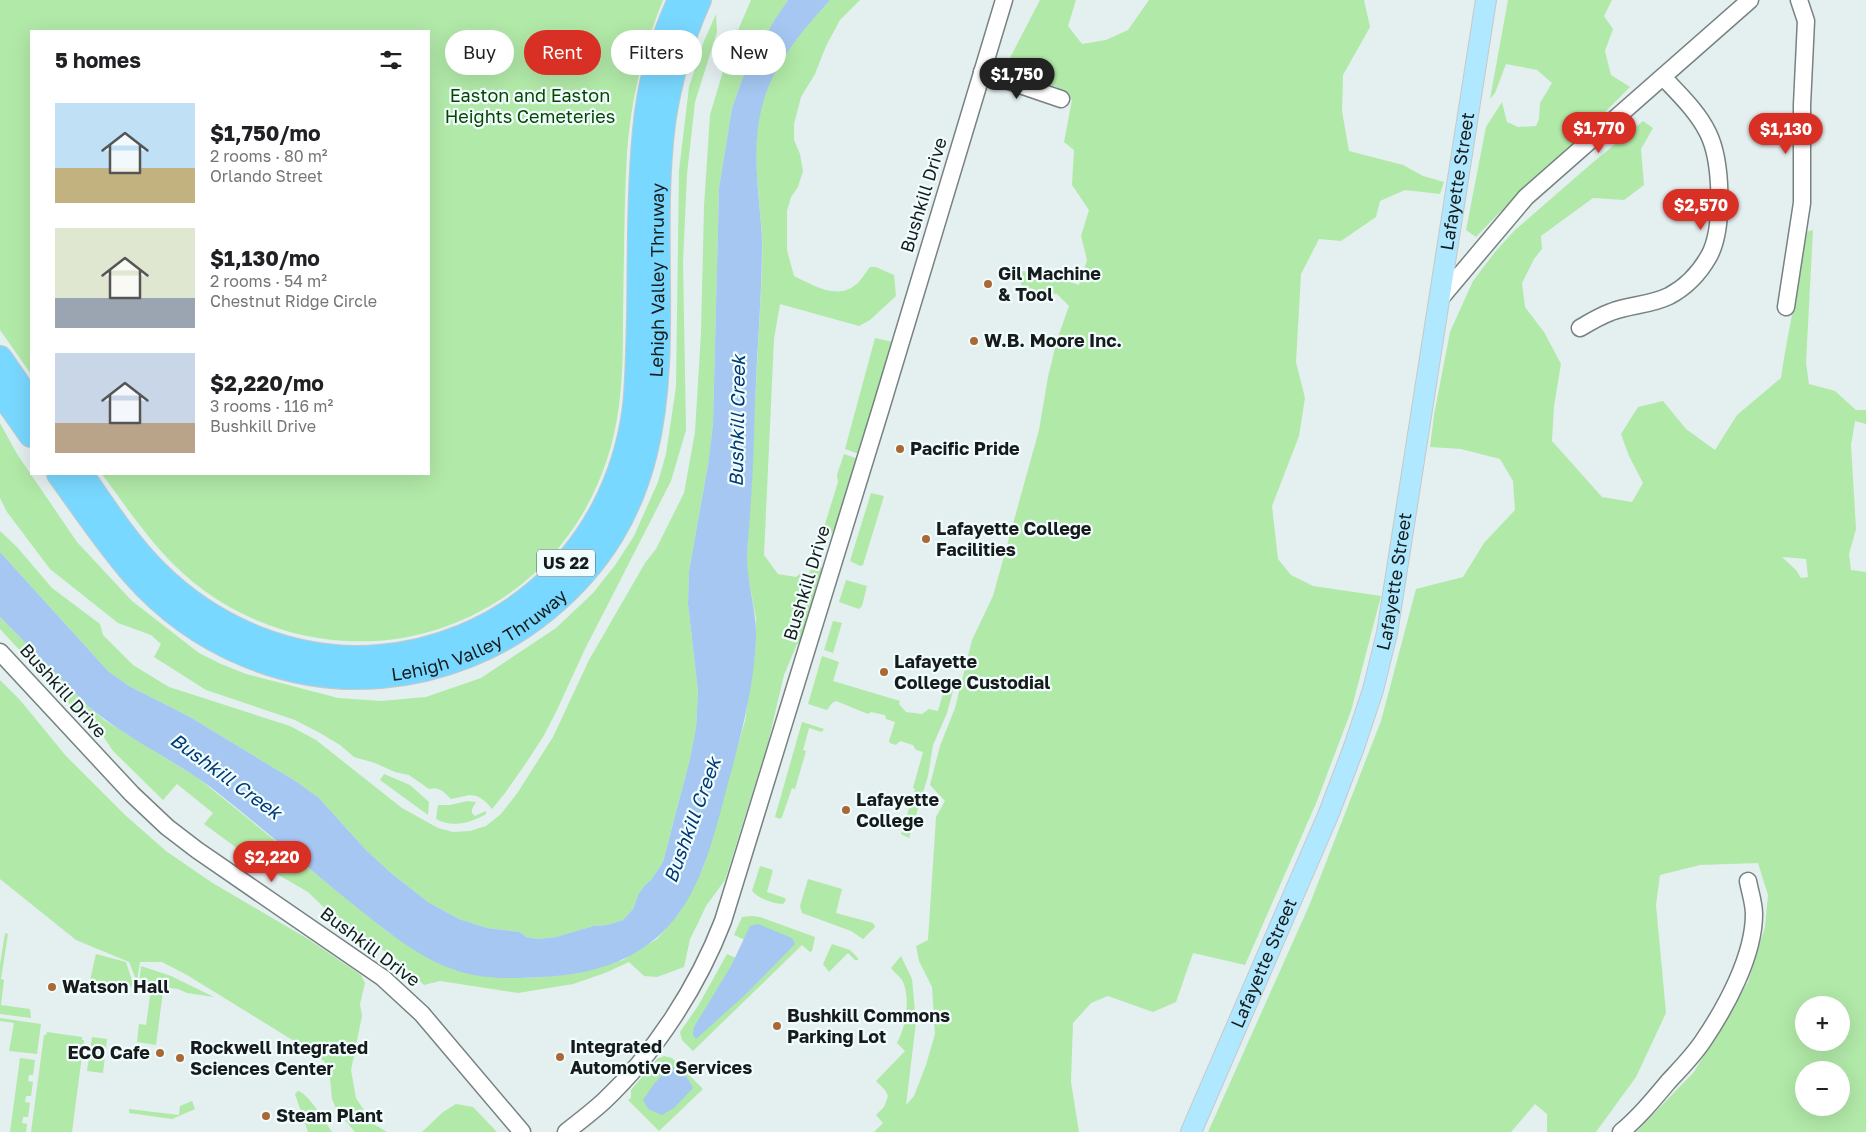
<!DOCTYPE html>
<meta charset="utf-8">
<style>
body{margin:0;font-family:"Golos Text",sans-serif;background:#f2f2f2;color:#202124;height:100vh;display:flex;flex-direction:column;font-size:19px;white-space:nowrap}
*{box-sizing:border-box;margin:0}
p{font-size:16px;color:#757577}
.icon{flex:none;width:28px;height:28px;fill:none;stroke:currentColor;stroke-width:2;stroke-linecap:round;stroke-linejoin:round}
.map{position:relative;flex:1;overflow:hidden}
.panel{position:absolute;left:30px;top:30px;width:400px;height:445px;display:flex;flex-direction:column;background:#fff;border-radius:0px;box-shadow:0 5px 20px #0002}
.panel>*{flex:none}
.guide{position:absolute;left:445px;top:30px;width:475px;height:45px;display:flex;gap:10px}
.controls{position:absolute;left:1795px;top:996px;display:grid;gap:10px}
.controls a{display:grid;place-items:center;width:55px;height:55px;border-radius:50%;background:#fff;box-shadow:0 5px 20px #0002;font-size:25px}
.price{position:absolute;translate:-50% -42px;padding:0 11px;border-radius:18px;background:#d93025;color:#fff;font-size:16px;line-height:32px;filter:drop-shadow(0 1px 2px #0008)}
.price::after{content:'';position:absolute;left:50%;top:30px;width:15px;height:11px;margin-left:-8px;background:inherit;clip-path:polygon(0 0,100% 0,50% 100%)}
.price.current{background:#222;color:#fff}
ul{padding:0;list-style:none}
li{display:flex;align-items:center;gap:15px;height:125px;padding:0 25px}
li span{display:grid;place-items:center;flex:none;width:140px;height:100px;border-radius:0px;color:#555}
li>.icon{margin-inline-start:auto}
span .icon{width:60px;height:60px;fill:#fffc;stroke-width:1}
li b{font-size:21px}
h2{display:flex;justify-content:space-between;align-items:center;height:60px;padding:0 25px;font-size:21px}
.pill{padding:0 18px;border-radius:22px;background:#fff;box-shadow:0 5px 20px #0002;font-size:18px;line-height:45px}
.pill.current{background:#d93025;color:#fff}
.map>svg:first-child{display:block}
.green{fill:#b1e9a8;fill-rule:evenodd}
.water{fill:#a5c7f1}
.lines{fill:none;stroke-linecap:round;stroke-linejoin:round}
.minor-casing{stroke:#788283;stroke-width:19}
.major-casing{stroke:#c7c8c8;stroke-width:22}
.highway-casing{stroke:#c7c8c8;stroke-width:26}
.minor{stroke:#fff;stroke-width:16}
.major{stroke:#afe8ff;stroke-width:20}
.highway{stroke:#79d8ff;stroke-width:24}
.poi-dot{fill:#aa6835;stroke:#f1fdfd;stroke-width:2}
.labels{text-anchor:middle;stroke-width:4.5;stroke-linejoin:round;paint-order:stroke}
.shield{fill:#f1fdfd;stroke:#585f5f;stroke-width:1}
.shield-label{font-size:16px;font-weight:bold;fill:#171b1b}
.park-label{font-size:18px;fill:#054700;stroke:#f1fdfd}
.street-label{font-size:18px;fill:#171b1b;stroke:#f1fdfd}
.poi-label{font-size:18px;font-weight:bold;fill:#171b1b;stroke:#f1fdfd;text-anchor:start}
.water-label{font-size:19px;font-style:italic;fill:#003976;stroke:#f1fdfd}
</style>
<div class="map">
<svg width="1866" height="1132" viewBox="0 0 1866 1132">
<rect width="100%" height="100%" fill="#e4efef"/>
<g class="green">
<path d="M0,0H663C643,49 631,99 627,152C624,206 624,261 623,315C623,345 623,375 619,405C610,480 572,549 510,593C470,621 422,639 374,641C292,645 214,612 160,550C139,526 121,500 102,474H429V31H31V374L0,330Z"/>
<polygon points="751,0 788,0 775,19 743,77 732,108 719,188 713,424 708,465 689,571 688,604 698,692 696,727 690,759 663,862 651,880 645,885 638,895 633,909 623,920 607,925 593,926 556,937 538,939 526,937 520,932 487,928 459,919 428,902 391,873 365,849 319,798 297,782 190,717 129,686 108,671 0,552 0,531 17,547 52,588 100,624 103,635 133,665 169,687 290,726 316,740 402,808 438,828 453,832 470,831 486,826 501,814 518,792 553,737 589,660 645,563 656,549 684,493 695,432 701,333 704,207 710,115 729,51"/>
<path d="M830,0H860L840,20L826,46L815,74L801,97L794,124V140L800,154L803,171L798,187L791,197L787,211V250L794,276C811,284 833,298 851,288C859,284 864,275 870,267H876L894,275L896,296L870,320L859,326L780,304L774,339L764,555L778,574L796,577L801,573H809L814,564L820,565L823,570L801,643L797,644L784,675L768,743L725,880L706,906L698,923L690,939L684,967L657,977L644,976L629,962L605,973L573,984L518,993L440,981L424,985L397,959L340,923L308,892L256,862L204,824L213,813L177,784L163,800L113,751L103,736L76,711L0,629V617L89,707L104,720L198,778L389,933L422,953L438,962L466,973L483,976L529,978L570,974L623,960L657,939L679,913L703,868L745,721L755,653L756,618L747,571V555L762,272C762,256 763,239 761,223C758,185 751,138 763,101C775,62 803,29 830,0Z"/>
<path d="M1040,0H1076L1068,26L1082,44L1106,40L1128,30L1149,0H1364L1370,27L1343,75L1342,111L1349,151L1403,165L1423,176L1444,182L1440,194L1405,190L1380,201L1376,217L1341,241L1319,239L1301,274L1296,362L1305,398L1299,436L1272,506L1278,559L1291,575L1313,586L1381,596L1351,711L1317,801L1245,965L1193,953L1176,1002L1153,1012L1108,996L1091,1003L1073,1023L1071,1082L1079,1132H874L883,1123L876,1115L884,1107L888,1096L885,1090L876,1081L905,1051L897,1043C906,1027 911,996 902,980C899,976 894,972 891,968L901,956L912,979L916,1022L906,1105L914,1096L926,1065L935,1034L932,987L919,961L916,946L928,940L936,817L945,801L930,785L940,746L955,708L972,640L993,596L1039,430L1048,377L1057,340L1069,306L1057,294L1038,291L1021,285L1020,271L1042,273L1079,285L1087,260L1081,236L1089,210L1072,185L1074,150L1064,142L1072,100L1057,87L1006,69L1011,56Z"/>
<polygon points="1508,0 1612,0 1604,16 1613,29 1605,51 1611,75 1630,87 1565,152 1497,215 1476,237 1466,230 1486,127 1502,102 1507,122 1518,127 1536,126 1539,119 1540,103 1552,83 1537,70 1506,64 1495,93 1490,99"/>
<path d="M716,14L717,32L695,102L687,174L683,262L686,430L671,481L584,651L557,710L543,737L526,763L505,793L492,809C476,790 472,795 451,799C444,792 439,786 429,789L409,775L395,772L375,763L354,757L340,745L320,733L295,720L206,690L154,657L161,644L151,635L118,623L50,569L7,512L0,498V423L17,454L77,542L132,601L199,653L221,664L246,674L338,698L381,701L426,697L481,678L556,628L593,593L616,564L634,536L658,482L666,454L676,387L679,171L689,87L704,41Z"/>
<path d="M1643,121L1653,128L1641,149L1644,185L1624,200L1593,198L1541,236L1542,249L1534,259L1522,283L1525,307L1544,332L1561,364L1554,406L1552,441L1602,497L1632,502L1643,483L1629,456L1621,434L1638,407L1663,401L1686,429L1715,450L1737,415L1781,378C1788,329 1800,281 1806,232L1813,230L1806,363L1809,384L1835,391L1856,410H1866V424L1855,421L1851,445L1856,529L1849,554L1851,570L1866,572V1132H1636L1694,1072L1748,982L1765,927L1768,895L1758,863L1700,865L1660,875L1656,905L1666,1013L1636,1077L1596,1132H1547V1114L1535,1104L1511,1132H1208L1309,906L1381,721L1416,589L1463,577L1484,543L1515,510L1513,481L1500,459L1461,449L1430,447L1434,415L1450,332L1473,281L1495,252L1514,231L1591,164ZM1782,557L1806,559L1808,577L1801,578L1796,570ZM1804,1005H1841V1042H1804ZM1804,1070H1841V1108H1804Z"/>
<polygon points="875,338 893,342 859,454 845,449"/>
<polygon points="844,454 858,459 835,532 829,533 824,529 825,524 838,482 837,475"/>
<polygon points="871,493 884,496 863,565 860,566 850,561"/>
<polygon points="846,580 867,586 862,606 859,609 839,602"/>
<polygon points="833,621 842,623 833,653 824,650"/>
<polygon points="822,656 839,662 833,681 900,701 899,704 906,712 922,714 929,709 938,711 946,683 952,684 954,687 947,713 933,745 928,776 909,838 901,834 915,789 913,788 923,752 916,750 913,745 900,741 896,745 890,743 889,741 895,722 886,719 885,715 871,712 868,714 836,701 832,703 827,710 808,704"/>
<polygon points="0,680 20,700 66,756 125,815 166,851 211,882 308,939 361,975 365,983 360,1004 362,1016 351,1070 356,1098 372,1123 387,1132 355,1132 337,1111 332,1099 330,1078 325,1062 315,1054 187,975 162,962 140,962 137,982 129,962 76,940 0,879"/>
<polygon points="802,722 824,729 822,732 809,728 803,750 806,751 795,789 792,788 782,817 780,819 775,817"/>
<polygon points="384,774 410,785 429,802 428,815 380,780"/>
<path d="M467,801L476,802L472,809V813L475,816L486,811V814C471,823 452,828 436,819L438,805H450Z"/>
<path d="M760,866L773,870L767,892L785,898L786,900L783,904C773,904 758,898 752,891Z"/>
<polygon points="808,879 842,889 836,913 873,923 875,927 863,939 851,931 802,913 800,906"/>
<polygon points="752,916 760,917 815,937 812,951 810,952 802,945 693,1051 682,1040 680,1032 698,1006 727,954 736,958 745,940 734,935 742,917"/>
<polygon points="5,933 8,934 1,979 4,980 1,1005 30,1009 31,1018 0,1014 0,965"/>
<polygon points="832,944 850,950 858,958 858,960 855,960 848,953 829,972 823,964"/>
<polygon points="96,954 126,962 134,987 90,980"/>
<polygon points="141,966 171,976 214,997 187,993 178,989 148,985 146,994 138,993"/>
<polygon points="151,989 163,991 156,1045 137,1042 139,1024 146,1025"/>
<polygon points="0,1018 41,1024 37,1054 9,1051 14,1023 0,1021"/>
<polygon points="47,1032 82,1037 82,1040 84,1040 72,1132 31,1132 44,1035 46,1035"/>
<polygon points="92,1037 107,1039 103,1073 87,1071"/>
<polygon points="664,1056 672,1058 703,1089 659,1131 628,1100 631,1098 631,1090 657,1059"/>
<polygon points="20,1058 35,1060 33,1075 29,1075 28,1081 33,1082 31,1096 26,1096 25,1102 30,1103 28,1117 23,1117 22,1123 27,1124 26,1132 10,1132"/>
<path d="M298,1091C309,1094 325,1122 332,1132H308L295,1094Z"/>
<polygon points="192,1101 195,1109 172,1119 129,1113 129,1109 179,1115 180,1106"/>
<polygon points="456,1104 473,1107 497,1132 422,1132 443,1112"/>
</g>
<g class="water">
<path d="M788,0H830C803,30 774,63 763,103C754,133 756,170 759,202C760,215 762,229 762,243C762,290 758,336 756,383C754,422 754,460 751,499C750,518 748,538 747,557C747,585 757,610 756,639C754,685 742,732 730,776C712,841 699,917 635,953C608,969 571,976 540,977C514,979 483,979 458,971C421,959 389,933 360,910C310,870 263,828 213,789C173,759 127,739 89,707L0,617V552L108,671L129,686L190,717L297,782L319,798L365,849L391,873L428,902L459,919L487,928L520,932L526,937L538,939L556,937L593,926L607,925L623,920L633,909L638,895L645,885L651,880L663,862L690,759L696,727L698,692L688,604L689,571L708,465L713,424L719,188L732,108L743,77L775,19Z"/>
<polygon points="758,924 792,938 795,944 746,994 696,1039 693,1035 694,1027 731,966 750,926"/>
<path d="M670,1066C681,1070 688,1077 693,1088L674,1108L662,1115L648,1109L643,1100L654,1084Z"/>
</g>
<g class="lines">
<g class="minor-casing">
<g id="minor">
<polyline points="982,72 1061,99"/>
<polyline points="1439,300 1526,197 1750,0"/>
<polyline points="1786,307 1802,203 1802,105 1806,21 1799,0"/>
<path d="M1580,328C1590,322 1600,316 1611,312C1629,305 1651,305 1669,296C1686,287 1700,272 1709,256C1724,229 1722,161 1708,133C1698,112 1679,94 1663,77"/>
<polyline points="0,652 132,794 167,827 197,850 383,978 422,1014 522,1132"/>
<path d="M566,1132C579,1122 592,1112 604,1101C655,1053 698,986 723,921L881,408L1004,0"/>
<path d="M1621,1132C1639,1117 1653,1100 1668,1082C1680,1069 1693,1056 1703,1041C1726,1007 1754,956 1754,914C1754,903 1750,892 1748,881"/>
</g>
</g>
<g class="major-casing">
<g id="major">
<path id="s1" d="M1191,1132L1329,813L1354,747L1373,690L1387,633L1486,0"/>
</g>
</g>
<g class="highway-casing">
<g id="highway">
<polyline points="0,358 31,403"/>
<polyline points="0,391 31,435"/>
<path id="s2" d="M59,474C83,507 106,542 133,573C195,644 287,684 381,676C440,671 499,648 545,610C705,479 641,300 663,124C669,81 681,40 699,0"/>
<path d="M81,474C104,507 127,543 156,572C214,630 296,664 379,657C436,652 491,630 535,593C592,546 626,479 635,406C638,377 638,348 639,318C640,256 639,192 645,130C649,85 661,41 680,0"/>
</g>
</g>
<use href="#minor" class="minor"/>
<use href="#major" class="major"/>
<use href="#highway" class="highway"/>
</g>
<g class="poi-dot">
<circle cx="988" cy="284" r="5"/>
<circle cx="974" cy="341" r="5"/>
<circle cx="900" cy="449" r="5"/>
<circle cx="926" cy="539" r="5"/>
<circle cx="884" cy="672" r="5"/>
<circle cx="846" cy="810" r="5"/>
<circle cx="52" cy="987" r="5"/>
<circle cx="777" cy="1026" r="5"/>
<circle cx="160" cy="1053" r="5"/>
<circle cx="560" cy="1057" r="5"/>
<circle cx="180" cy="1058" r="5"/>
<circle cx="266" cy="1116" r="5"/>
</g>
<g class="labels">
<rect class="shield" x="537" y="549.5" width="58" height="27" rx="4"/>
<g class="shield-label">
<text x="566" y="569">US 22</text>
</g>
<g class="park-label">
<text x="530" y="102">Easton and Easton<tspan x="530" dy="21">Heights Cemeteries</tspan></text>
</g>
<g class="street-label">
<text dy="6" stroke="none"><textPath href="#s1" startOffset="994">Lafayette Street</textPath></text>
<text transform="translate(924 195) rotate(-73)" y="6">Bushkill Drive</text>
<text dy="6" stroke="none"><textPath href="#s2" startOffset="945">Lehigh Valley Thruway</textPath></text>
<text dy="6" stroke="none"><textPath href="#s1" startOffset="589">Lafayette Street</textPath></text>
<text transform="translate(807 583) rotate(-73)" y="6">Bushkill Drive</text>
<text dy="6" stroke="none"><textPath href="#s2" startOffset="510">Lehigh Valley Thruway</textPath></text>
<text transform="translate(63 691) rotate(48)" y="6">Bushkill Drive</text>
<text transform="translate(370 947) rotate(37)" y="6">Bushkill Drive</text>
<text dy="6" stroke="none"><textPath href="#s1" startOffset="184">Lafayette Street</textPath></text>
</g>
<g class="poi-label">
<text x="998" y="280">Gil Machine<tspan x="998" dy="21">&amp; Tool</tspan></text>
<text x="984" y="347">W.B. Moore Inc.</text>
<text x="910" y="455">Pacific Pride</text>
<text x="936" y="535">Lafayette College<tspan x="936" dy="21">Facilities</tspan></text>
<text x="894" y="668">Lafayette<tspan x="894" dy="21">College Custodial</tspan></text>
<text x="856" y="806">Lafayette<tspan x="856" dy="21">College</tspan></text>
<text x="62" y="993">Watson Hall</text>
<text x="787" y="1022">Bushkill Commons<tspan x="787" dy="21">Parking Lot</tspan></text>
<text x="570" y="1053">Integrated<tspan x="570" dy="21">Automotive Services</tspan></text>
<text x="190" y="1054">Rockwell Integrated<tspan x="190" dy="21">Sciences Center</tspan></text>
<text x="150" y="1059" text-anchor="end">ECO Cafe</text>
<text x="276" y="1122">Steam Plant</text>
</g>
<g class="water-label">
<text transform="translate(737 421) rotate(-89)" y="7">Bushkill Creek</text>
<text transform="translate(226 776) rotate(36)" y="7">Bushkill Creek</text>
<text transform="translate(692 820) rotate(-70)" y="7">Bushkill Creek</text>
</g>
</g>
</svg>
<div class="controls">
<a>+</a>
<a>−</a>
</div>
<b class="price current" style="left:1017px;top:100px">$1,750</b>
<b class="price" style="left:1599px;top:154px">$1,770</b>
<b class="price" style="left:1786px;top:155px">$1,130</b>
<b class="price" style="left:1701px;top:231px">$2,570</b>
<b class="price" style="left:272px;top:883px">$2,220</b>
<div class="guide">
<a class="pill">Buy</a>
<a class="pill current">Rent</a>
<a class="pill">Filters</a>
<a class="pill">New</a>
</div>
<section class="panel">
<h2>5 homes<svg class="icon" aria-label="filters" viewBox="0 0 24 24"><path d="M4 7h16M4 17h16"/><circle cx="9" cy="7" r="2"/><circle cx="15" cy="17" r="2"/></svg></h2>
<ul>
<li><span style="background:linear-gradient(#bfe0f5 65%,#c2b280 0)"><svg class="icon" aria-label="home" viewBox="0 0 24 24"><path d="M3 11l9-7 9 7M6 9v11h12V9"/></svg></span><div><b>$1,750/mo</b><p>2 rooms · 80 m²</p><p>Orlando Street</p></div></li>
<li><span style="background:linear-gradient(#dfe7d0 70%,#9aa5b1 0)"><svg class="icon" aria-label="home" viewBox="0 0 24 24"><path d="M3 11l9-7 9 7M6 9v11h12V9"/></svg></span><div><b>$1,130/mo</b><p>2 rooms · 54 m²</p><p>Chestnut Ridge Circle</p></div></li>
<li><span style="background:linear-gradient(#c9d6e8 70%,#b9a48a 0)"><svg class="icon" aria-label="home" viewBox="0 0 24 24"><path d="M3 11l9-7 9 7M6 9v11h12V9"/></svg></span><div><b>$2,220/mo</b><p>3 rooms · 116 m²</p><p>Bushkill Drive</p></div></li>
</ul>
</section>
</div>
